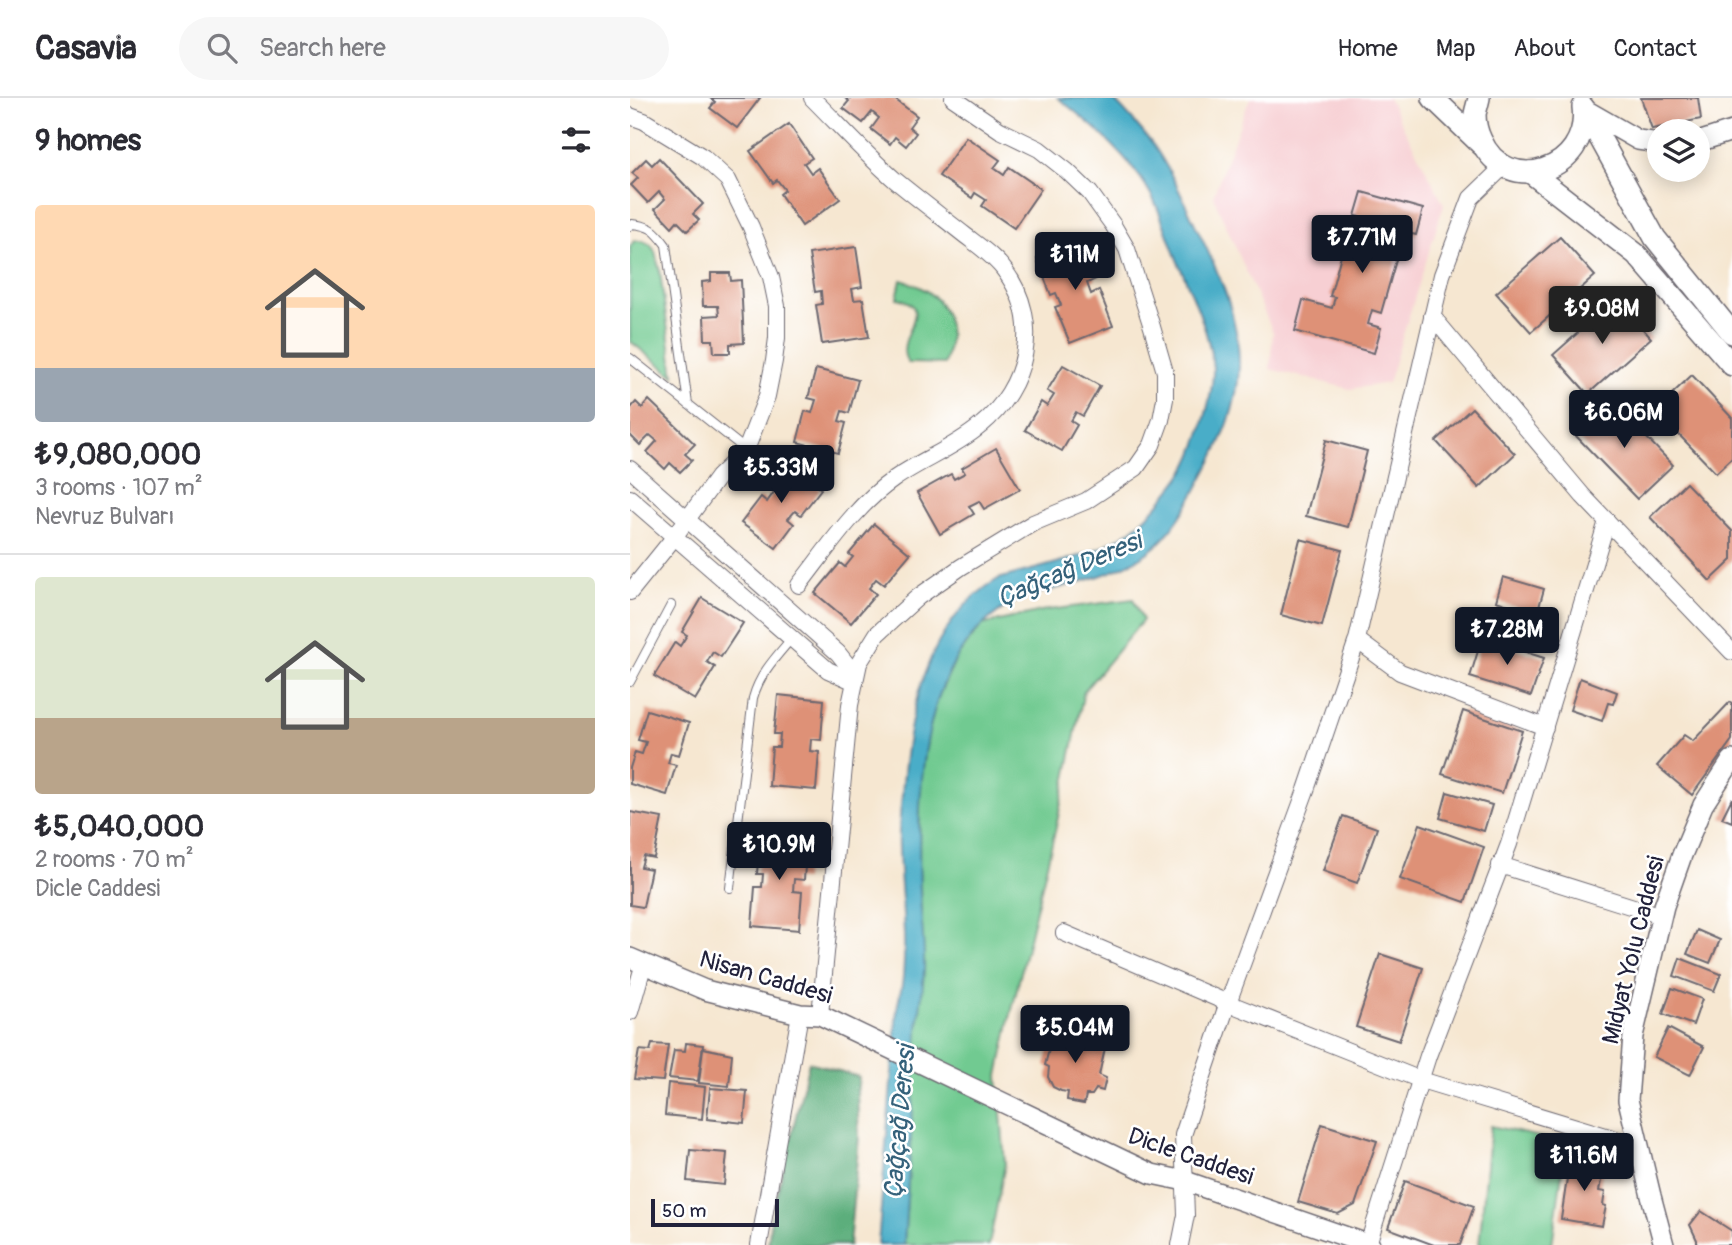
<!DOCTYPE html>
<meta charset="utf-8">
<style>
body{margin:0;font-family:Pangolin,sans-serif;background:#f7f7f7;color:#2b2b33;height:100vh;display:flex;flex-direction:column;font-size:26px;white-space:nowrap}
*{box-sizing:border-box;margin:0}
p{font-size:23px;color:#7c7c81}
.icon{flex:none;width:38px;height:38px;fill:none;stroke:currentColor;stroke-width:2;stroke-linecap:round;stroke-linejoin:round}
.map{position:relative;flex:1;overflow:hidden}
.drawer{display:flex;flex-direction:column;background:#fff;width:630px}
.drawer>*{flex:none}
.controls{position:absolute;left:1017px;top:21px;display:grid;gap:14px}
.controls a{display:grid;place-items:center;width:63px;height:63px;border-radius:50%;background:#fff;box-shadow:0 4px 18px #0003;font-size:35px}
.scale{position:absolute;left:21px;bottom:18px;width:128px;box-sizing:border-box;padding-left:7px;border:4px solid #22223b;border-top:0;font-size:19px;line-height:24px;white-space:nowrap;color:#22223b;-webkit-text-stroke:5px #fff;paint-order:stroke}
.price{position:absolute;translate:-50% -60px;padding:0 16px;border-radius:7px;background:#111827;color:#fff;font-size:23px;line-height:46px;filter:drop-shadow(0 2px 4px #0008)}
.price::after{content:'';position:absolute;left:50%;top:42px;width:21px;height:16px;margin-left:-10px;background:inherit;clip-path:polygon(0 0,100% 0,50% 100%)}
.price.selected{background:#222;color:#fff}
ul{padding:0;list-style:none}
li{display:grid;align-content:center;gap:14px;height:371px;padding:0 35px}
li+li{border-top:2px solid #e1e1e2}
li span{display:grid;place-items:center;height:217px;border-radius:7px;color:#555}
li>.icon{margin-inline-start:auto}
span .icon{width:126px;height:126px;fill:#fffc;stroke-width:1}
li b{font-size:30px}
h2{display:flex;justify-content:space-between;align-items:center;height:84px;padding:0 35px;font-size:30px}
header{display:flex;align-items:center;gap:42px;box-sizing:border-box;height:98px;padding:0 35px;background:#fff;border-bottom:2px solid #e1e1e2}
header strong{font-size:33px}
nav{display:flex;gap:38px;margin-inline-start:auto;font-size:24px}
.search{width:490px;height:63px;background:#f7f7f7;display:flex;align-items:center;gap:18px;box-sizing:border-box;padding:0 24px;border-radius:38px;color:#7c7c81;font-size:26px}
main{display:flex;flex:1;min-height:0}
.map>svg:first-child{display:block}
.built{fill:#f7cfd3}
.green{fill:#71ca91;stroke:#4a7666;stroke-width:2}
.forest{fill:#5cae7b;stroke:#3f685b;stroke-width:2}
.water{fill:#49adc8;stroke:#366882;stroke-width:2}
.building{fill:#de9177}
.lines{fill:none;stroke-linecap:round;stroke-linejoin:round}
.service-casing{stroke:#6c6770;stroke-width:10}
.minor-casing{stroke:#6c6770;stroke-width:18}
.tertiary-casing{stroke:#6c6770;stroke-width:22}
.secondary-casing{stroke:#6c6770;stroke-width:24}
.service{stroke:#fff;stroke-width:8}
.minor{stroke:#fff;stroke-width:16}
.tertiary{stroke:#fff;stroke-width:19}
.secondary{stroke:#fff;stroke-width:21}
.labels{text-anchor:middle;stroke-width:5;stroke-linejoin:round;paint-order:stroke}
.street-label{font-size:24px;fill:#22223b;stroke:#fff}
.water-label{font-size:26px;font-style:italic;fill:#34617a;stroke:#fff}
</style>
<header>
<strong>Casavia</strong>
<div class="search"><svg class="icon" aria-label="search" viewBox="0 0 24 24"><circle cx="10" cy="10" r="6"/><path d="M15 15l6 6"/></svg>Search here</div>
<nav><a>Home</a><a>Map</a><a>About</a><a>Contact</a></nav>
</header>
<main>
<section class="drawer">
<h2>9 homes<svg class="icon" aria-label="filters" viewBox="0 0 24 24"><path d="M4 7h16M4 17h16"/><circle cx="9" cy="7" r="2"/><circle cx="15" cy="17" r="2"/></svg></h2>
<ul>
<li><span style="background:linear-gradient(#ffd9b3 75%,#9aa5b1 0)"><svg class="icon" aria-label="home" viewBox="0 0 24 24"><path d="M3 11l9-7 9 7M6 9v11h12V9"/></svg></span><div><b>₺9,080,000</b><p>3 rooms · 107 m²</p><p>Nevruz Bulvarı</p></div></li>
<li><span style="background:linear-gradient(#dfe7d0 65%,#b9a48a 0)"><svg class="icon" aria-label="home" viewBox="0 0 24 24"><path d="M3 11l9-7 9 7M6 9v11h12V9"/></svg></span><div><b>₺5,040,000</b><p>2 rooms · 70 m²</p><p>Dicle Caddesi</p></div></li>
</ul>
</section>
<div class="map">
<svg width="1102" height="1147" viewBox="0 0 1102 1147">
<rect width="100%" height="100%" fill="#fff"/>
<filter id="ink" filterUnits="userSpaceOnUse"><feTurbulence type="fractalNoise" baseFrequency=".0143" numOctaves="2"/><feDisplacementMap in="SourceGraphic" scale="14" xChannelSelector="R" yChannelSelector="G"/><feConvolveMatrix kernelMatrix="1 2 1 2 8 2 1 2 1" color-interpolation-filters="sRGB"/></filter>
<filter id="wash" filterUnits="userSpaceOnUse"><feTurbulence type="fractalNoise" baseFrequency=".00686" numOctaves="4" result="noise"/><feDisplacementMap in="SourceGraphic" scale="28" xChannelSelector="R" yChannelSelector="G"/><feGaussianBlur stdDeviation="1.57" result="paint"/><feColorMatrix in="noise" values="0 0 0 0 0 0 0 0 0 0 0 0 0 0 0 0 0 1.4 0 .05"/><feComposite in="paint" operator="in"/></filter>
<g filter="url(#wash)">
<rect width="100%" height="100%" fill="#f6e7d1"/>
<polygon class="built" points="620,0 758,0 814,106 758,285 720,291 640,271 643,234 583,98"/>
<g class="green">
<polygon points="4,143 13,143 21,147 25,154 30,174 44,278 0,243 0,149"/>
<path d="M271,182C313,193 329,224 314,266L278,265C261,240 309,210 267,200Z"/>
<polygon points="503,501 513,522 454,593 426,729 380,920 368,978 375,1066 359,1147 274,1147 289,914 294,871 289,768 290,689 298,638 306,604 326,560 352,527 411,513"/>
<polygon points="861,1028 936,1045 922,1147 849,1147"/>
</g>
<polygon class="forest" points="179,964 229,979 227,995 229,1039 219,1147 138,1147 141,1122"/>
<path class="water" d="M428,0H482C497,15 511,31 524,48C539,70 550,94 561,118C584,165 610,215 609,269C608,309 592,344 573,379C559,406 542,437 517,455C482,479 438,487 398,498C285,543 287,697 290,797C291,822 295,847 294,872C293,891 290,910 288,930C283,1002 279,1075 274,1147H248L267,911C269,900 272,890 273,879C277,836 270,793 269,751C268,733 270,715 272,697C278,618 294,525 368,481C416,467 472,458 510,425C524,413 550,382 558,367C569,346 584,293 583,270C580,235 562,196 548,164C540,146 535,127 527,109C509,66 465,29 428,0Z"/>
<g id="blocks">
<g class="building">
<polygon points="80,0 130,0 107,30 80,10 85,4"/>
<polygon points="215,0 263,0 287,18 279,29 286,35 276,48 265,39 260,46 241,31 249,20 242,14 233,25 213,10 219,3"/>
<polygon points="1011,0 1068,0 1071,21 1022,31"/>
<polygon points="159,26 182,60 174,65 181,75 188,70 210,101 172,128 150,96 155,92 147,82 143,85 120,53"/>
<polygon points="336,39 370,62 364,70 374,77 379,69 411,91 384,130 352,108 356,102 345,95 342,100 309,78"/>
<polygon points="29,60 73,106 63,116 69,122 57,133 47,123 42,129 25,111 35,101 29,94 18,105 1,87 8,80 2,75 16,61 22,67"/>
<polygon points="732,94 793,111 786,137 774,134 751,215 742,212 738,226 751,230 744,255 665,233 673,202 702,210 705,199 700,198 717,135 729,138 734,120 725,118"/>
<polygon points="930,139 965,178 901,234 866,195"/>
<polygon points="451,144 466,181 457,185 461,196 469,192 483,228 440,245 425,209 431,207 426,195 421,197 407,161"/>
<polygon points="226,149 232,189 222,191 224,202 233,201 239,239 192,246 186,207 192,206 191,193 185,194 179,156"/>
<polygon points="81,175 100,175 101,183 111,182 114,245 100,246 100,255 84,255 83,242 75,242 74,218 89,217 88,208 73,208 72,184 81,183"/>
<polygon points="986,201 1021,240 958,296 923,257"/>
<polygon points="433,267 470,288 453,318 446,314 441,323 447,327 432,353 395,332 411,304 417,308 424,297 417,293"/>
<polygon points="186,271 228,282 219,315 212,313 209,323 216,325 208,355 167,344 175,313 182,315 186,302 178,300"/>
<polygon points="1062,277 1102,320 1102,360 1086,375 1025,312"/>
<polygon points="19,302 65,346 55,356 62,362 50,374 40,365 35,371 17,354 27,343 20,337 10,347 0,337 0,311 6,304 12,310"/>
<polygon points="982,304 1043,367 1007,401 946,338"/>
<polygon points="842,310 885,356 849,390 806,343"/>
<polygon points="696,342 737,353 718,429 676,418"/>
<polygon points="366,350 390,391 354,411 349,403 339,408 344,416 310,436 287,395 321,376 324,381 335,375 332,370"/>
<polygon points="157,364 191,391 171,417 165,413 158,421 164,426 146,450 111,425 131,399 137,404 144,394 138,389"/>
<polygon points="1056,385 1102,433 1102,462 1080,483 1020,419"/>
<polygon points="244,426 280,456 254,487 246,481 239,490 246,496 221,525 185,495 210,465 215,469 223,459 219,456"/>
<polygon points="670,441 712,452 692,528 651,517"/>
<polygon points="873,479 914,491 907,516 866,503"/>
<polygon points="72,500 113,525 91,559 83,554 77,564 85,569 65,602 24,578 45,544 50,548 57,537 52,534"/>
<polygon points="852,540 914,560 901,598 840,579"/>
<polygon points="950,580 987,594 983,606 978,605 972,623 940,612"/>
<polygon points="148,597 194,602 191,642 181,641 180,653 189,654 186,692 139,688 142,649 149,649 150,636 144,636"/>
<polygon points="1100,604 1102,605 1102,642 1062,697 1027,668 1054,637 1063,643"/>
<polygon points="17,612 59,625 49,657 41,655 38,665 46,667 37,697 0,686 0,670 5,654 12,656 16,644 8,642"/>
<polygon points="833,613 892,633 872,695 812,676"/>
<polygon points="817,694 862,707 854,733 810,720"/>
<polygon points="1102,700 1102,724 1092,720"/>
<polygon points="0,714 32,720 24,760 14,758 11,769 21,771 13,809 0,807"/>
<polygon points="713,718 747,730 727,785 693,773"/>
<polygon points="790,726 854,749 835,804 770,781"/>
<polygon points="130,737 177,741 174,782 164,781 163,793 172,794 169,832 122,828 125,789 132,789 133,776 127,776"/>
<polygon points="1067,832 1090,842 1080,865 1057,856"/>
<polygon points="750,856 793,870 769,943 726,929"/>
<polygon points="1050,860 1091,876 1084,893 1044,878"/>
<polygon points="1042,890 1072,901 1063,927 1033,916"/>
<polygon points="1038,930 1074,949 1060,977 1024,959"/>
<polygon points="441,932 458,936 460,943 468,945 468,949 475,950 469,977 476,980 473,993 466,991 462,997 456,997 454,1006 442,1004 442,1003 437,1002 438,994 431,993 423,989 418,979 419,969 415,967 423,936 430,933 440,935"/>
<polygon points="56,945 73,947 68,983 39,980 44,952 55,953"/>
<polygon points="22,946 38,947 33,983 4,981 9,952 20,953"/>
<polygon points="73,950 102,956 99,988 69,985"/>
<polygon points="38,985 75,989 72,1021 35,1017"/>
<polygon points="80,990 117,993 114,1025 77,1021"/>
<polygon points="692,1026 747,1043 725,1107 708,1116 668,1104"/>
<polygon points="60,1052 97,1055 94,1087 57,1083"/>
<polygon points="940,1060 974,1067 969,1093 975,1094 973,1107 976,1108 972,1128 931,1121"/>
<polygon points="775,1083 844,1108 830,1147 804,1147 758,1130"/>
<polygon points="1071,1113 1102,1133 1102,1147 1067,1147 1067,1142 1060,1127"/>
</g>
</g>
</g>
<g filter="url(#ink)">
<use href="#blocks" fill-opacity="0" stroke="#6c6770" stroke-width="2"/>
<g class="lines">
<g class="service-casing">
<g id="service">
<path d="M0,128L2,126C21,128 25,132 36,147L58,306"/>
<polyline points="0,260 116,352"/>
<polyline points="0,584 41,507"/>
<path d="M100,790L123,600C130,575 146,559 162,540"/>
</g>
</g>
<g class="minor-casing">
<g id="minor">
<polyline points="0,18 14,23 73,59 98,82 121,129 141,179 147,208 147,240 144,263 137,298 116,352 88,379 42,442 0,494"/>
<polyline points="802,218 953,398 1102,554"/>
<polyline points="0,371 208,555 216,565 225,584"/>
<polyline points="0,400 198,572 225,584"/>
<path d="M169,487C198,450 225,408 264,381C291,362 324,350 350,328C397,290 413,224 375,173C365,159 349,148 336,138C312,119 288,101 265,82C235,56 210,28 182,0"/>
<polyline points="727,542 770,574 915,629"/>
<polyline points="870,767 1032,818"/>
<polyline points="434,835 598,905 791,982 1009,1048"/>
<polyline points="0,914 14,865"/>
<polyline points="190,917 220,607 229,565 247,536 288,499 331,469 403,425 456,403 506,370 522,347 531,322 535,301 535,274 522,229 497,151 483,127 460,95 437,73 409,51 370,32 323,0"/>
<polyline points="738,1146 798,958 879,746 977,423"/>
<polyline points="129,1147 170,916"/>
<polyline points="550,1147 556,1117 553,1037 595,913 676,692 727,542 812,177 841,100 874,68"/>
</g>
</g>
<g class="tertiary-casing">
<g id="tertiary">
<polyline points="954,11 1008,42 1029,45"/>
<polyline points="1068,44 1102,33"/>
<polyline points="0,860 75,892 170,916 190,917 522,1076 555,1083 740,1147"/>
<polyline points="1034,1147 1021,1098 998,1002 1003,938 1034,808 1052,757 1073,707 1102,662"/>
</g>
</g>
<g class="secondary-casing">
<g id="secondary">
<polyline points="803,0 852,47"/>
<path d="M849,0C848,5 846,11 845,16C845,25 847,34 851,42C876,100 961,73 953,9"/>
<polyline points="954,11 1025,140 1102,235"/>
<polyline points="900,74 1006,156 1102,267"/>
</g>
</g>
<use href="#service" class="service"/>
<use href="#minor" class="minor"/>
<use href="#tertiary" class="tertiary"/>
<use href="#secondary" class="secondary"/>
</g>
</g>
<g class="labels">
<g class="street-label">
<text transform="translate(1003 852) rotate(-76)" y="8">Midyat Yolu Caddesi</text>
<text transform="translate(136 879) rotate(16)" y="8">Nisan Caddesi</text>
<text transform="translate(561 1058) rotate(19)" y="8">Dicle Caddesi</text>
</g>
<g class="water-label">
<text transform="translate(439 471) rotate(-23)" y="9">Çağçağ Deresi</text>
<text transform="translate(269 1024) rotate(-85)" y="9">Çağçağ Deresi</text>
</g>
</g>
</svg>
<div class="controls">
<a><svg class="icon" aria-label="layers" viewBox="0 0 24 24"><path d="M12 4l9 5-9 5-9-5zM3 14l9 5 9-5"/></svg></a>
</div>
<div class="scale">50 m</div>
<b class="price" style="left:732px;top:177px">₺7.71M</b>
<b class="price" style="left:445px;top:194px">₺11M</b>
<b class="price selected" style="left:972px;top:248px">₺9.08M</b>
<b class="price" style="left:994px;top:352px">₺6.06M</b>
<b class="price" style="left:151px;top:407px">₺5.33M</b>
<b class="price" style="left:877px;top:569px">₺7.28M</b>
<b class="price" style="left:149px;top:784px">₺10.9M</b>
<b class="price" style="left:445px;top:967px">₺5.04M</b>
<b class="price" style="left:954px;top:1095px">₺11.6M</b>
</div>
</main>
